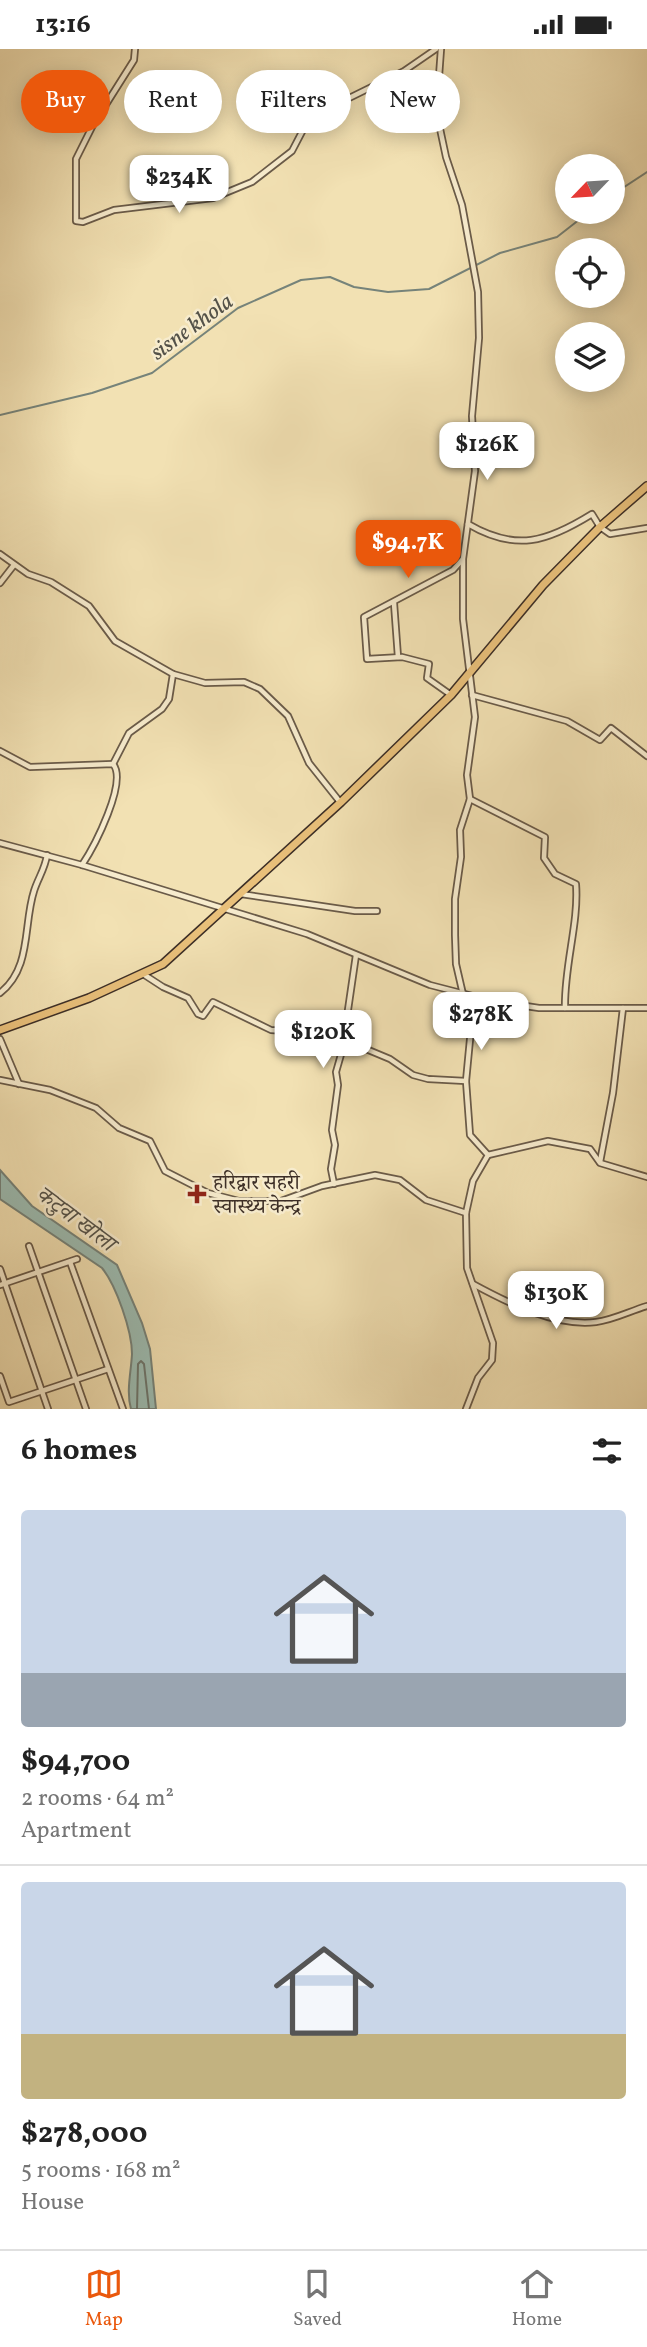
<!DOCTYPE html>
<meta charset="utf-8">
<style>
body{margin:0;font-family:Vollkorn,"Noto Serif Devanagari",serif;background:#f2f2f2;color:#222;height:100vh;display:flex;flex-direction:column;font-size:26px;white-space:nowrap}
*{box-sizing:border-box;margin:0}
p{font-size:23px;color:#767676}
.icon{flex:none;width:38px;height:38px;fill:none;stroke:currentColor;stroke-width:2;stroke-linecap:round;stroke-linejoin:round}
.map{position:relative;height:1360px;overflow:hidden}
.sheet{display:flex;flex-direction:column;background:#fff;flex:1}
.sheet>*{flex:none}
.guide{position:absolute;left:21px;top:21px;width:606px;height:63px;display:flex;gap:14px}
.needle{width:46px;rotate:245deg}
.controls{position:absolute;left:555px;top:105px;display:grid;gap:14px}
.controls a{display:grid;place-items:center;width:70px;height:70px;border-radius:50%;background:#fff;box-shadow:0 4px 18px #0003;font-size:35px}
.price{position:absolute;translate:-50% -60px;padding:0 16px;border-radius:14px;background:#fff;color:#222;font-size:23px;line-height:46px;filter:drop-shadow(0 2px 4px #0008)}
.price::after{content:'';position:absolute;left:50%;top:42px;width:21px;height:16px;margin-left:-10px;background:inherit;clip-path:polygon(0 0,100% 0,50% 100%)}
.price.on{background:#ea580c;color:#fff}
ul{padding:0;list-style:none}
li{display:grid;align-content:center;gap:14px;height:371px;padding:0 21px}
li+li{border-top:2px solid #e0e0e0}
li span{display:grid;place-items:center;height:217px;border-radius:7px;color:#555}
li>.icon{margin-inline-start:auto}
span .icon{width:126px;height:126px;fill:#fffc;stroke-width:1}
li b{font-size:30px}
h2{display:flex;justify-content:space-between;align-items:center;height:84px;padding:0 21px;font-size:30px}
.tag{padding:0 24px;border-radius:32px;background:#fff;box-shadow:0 4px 18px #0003;font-size:24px;line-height:63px}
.tag.on{background:#ea580c;color:#fff}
.status{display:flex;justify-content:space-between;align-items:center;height:49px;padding:0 35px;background:#fff;direction:ltr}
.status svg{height:19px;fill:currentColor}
.dock{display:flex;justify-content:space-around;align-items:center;height:98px;border-top:2px solid #e0e0e0;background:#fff;font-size:19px;color:#767676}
.dock a{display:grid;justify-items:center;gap:4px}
.dock .on{color:#ea580c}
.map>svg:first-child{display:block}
.water{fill:#9cbcb2;stroke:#76837a;stroke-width:2}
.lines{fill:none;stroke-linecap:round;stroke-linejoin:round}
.shore{stroke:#6c756c;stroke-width:2}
.stream{stroke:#76837a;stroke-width:2}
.street-casing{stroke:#6a5b49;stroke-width:8}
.primary-casing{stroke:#3c2e26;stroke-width:10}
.street{stroke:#f7ecce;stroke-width:4.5}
.primary{stroke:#e9c07a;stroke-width:7}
.poi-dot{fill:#8f2418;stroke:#f7ecce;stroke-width:2.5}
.labels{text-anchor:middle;stroke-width:5;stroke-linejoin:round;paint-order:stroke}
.poi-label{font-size:21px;fill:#3c2e26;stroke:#f7ecce;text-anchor:start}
.water-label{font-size:23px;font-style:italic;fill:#545249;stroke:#f7ecce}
</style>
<div class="status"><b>13:16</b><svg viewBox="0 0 49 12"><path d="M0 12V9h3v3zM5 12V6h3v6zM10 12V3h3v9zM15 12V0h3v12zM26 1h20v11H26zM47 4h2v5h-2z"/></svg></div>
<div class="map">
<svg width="647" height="1360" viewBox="0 0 647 1360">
<rect width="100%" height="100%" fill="#f2e1b3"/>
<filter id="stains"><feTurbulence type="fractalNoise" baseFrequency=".00286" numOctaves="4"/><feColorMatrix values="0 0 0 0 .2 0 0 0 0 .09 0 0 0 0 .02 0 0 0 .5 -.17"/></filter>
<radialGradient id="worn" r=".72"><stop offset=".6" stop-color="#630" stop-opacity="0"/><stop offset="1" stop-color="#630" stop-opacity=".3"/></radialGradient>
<path class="water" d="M0,1121L32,1157L117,1216L142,1274L150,1300L156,1360H131C126,1342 131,1324 132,1305C132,1282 116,1236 102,1219L0,1150Z"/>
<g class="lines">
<polyline class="shore" points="137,1360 138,1315 141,1312 144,1315 149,1360"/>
<g class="stream">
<polyline points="612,146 647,123"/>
<polyline points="0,366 92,344 152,324 238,259 301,231 330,228 354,238 388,243 429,240 500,204 557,188 589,163"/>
</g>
<g class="street-casing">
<g id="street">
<polyline points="135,0 134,11 93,76 76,110 76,172 83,173 114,161 213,149 252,133 292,102 304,79 315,70 337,55 404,22 436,0"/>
<polyline points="441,0 438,41 439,75 446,108 462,156 478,243 479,289 472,367 475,422 463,510 463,570 475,668 467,726 470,750 460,781 461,808 455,850 455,886 456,915 471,980 466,1032 470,1086 488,1106 473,1132 466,1164 467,1219 493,1294 492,1311 478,1329 466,1360"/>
<path d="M468,475C516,503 547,493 592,465L600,478L610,485L647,479"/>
<polyline points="0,505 28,525 51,533 89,557 115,592 173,625 205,634 244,633 260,640 288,667 309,714 340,753"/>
<polyline points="0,534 14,516"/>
<polyline points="394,554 398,608"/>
<polyline points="451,646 427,629 429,615 402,608 367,610 364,568 453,521 462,511"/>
<polyline points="472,646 567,672 600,691 611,679 647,707"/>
<path d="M0,702L30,718L113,715C128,733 94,798 82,816"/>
<polyline points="113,715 129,684 162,660 169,650 173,625"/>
<path d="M470,750L545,788L544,809L555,825L576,835C579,874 564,917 565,959"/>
<polyline points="0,794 82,816 307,885 430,936 492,952 539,959 647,959"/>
<polyline points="241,845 355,862 377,862"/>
<polyline points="143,925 163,938 188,949 198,965 203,967 213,953 271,981 316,984 342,990 390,1010 413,1026 428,1030 466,1032"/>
<path d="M0,944C32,919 23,876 34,842C38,829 45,820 47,806"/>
<polyline points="0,990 19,1035"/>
<polyline points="0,1031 50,1041 96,1059 119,1079 150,1092 165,1122 208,1144 239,1152 281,1152 322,1137 375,1126 400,1131 426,1151 466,1164"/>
<polyline points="488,1106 548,1092 590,1100 600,1114 647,1128"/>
<polyline points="600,1113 613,1044 623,959"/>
<polyline points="334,1135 331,1120 335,1096 332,1081 338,1036 336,1023 342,1002 356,906"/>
<polyline points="29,1197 86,1360"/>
<polyline points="70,1213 123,1360"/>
<polyline points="0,1220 48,1360"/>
<path d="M473,1235C508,1254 555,1278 596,1273C613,1271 630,1262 647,1257"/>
<polyline points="0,1236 77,1210"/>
<polyline points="0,1327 9,1353 108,1320"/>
</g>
</g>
<g class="primary-casing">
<polyline id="primary" points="0,981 89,949 163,915 341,753 451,646 543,536 600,478 647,437"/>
</g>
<use href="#street" class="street"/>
<use href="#primary" class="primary"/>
</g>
<path class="poi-dot" d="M193.5 1134.5h7v7h7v7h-7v7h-7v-7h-7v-7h7z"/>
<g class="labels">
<g class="poi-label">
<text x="213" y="1140">हरिद्वार सहरी<tspan x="213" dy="24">स्वास्थ्य केन्द्र</tspan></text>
</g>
<g class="water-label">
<text transform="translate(191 277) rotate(-36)" y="8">sisne khola</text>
<text transform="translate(76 1169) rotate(37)" y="8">कटुवा खोला</text>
</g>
</g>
<rect width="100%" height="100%" filter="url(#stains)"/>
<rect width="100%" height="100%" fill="url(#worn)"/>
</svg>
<div class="controls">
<a><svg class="needle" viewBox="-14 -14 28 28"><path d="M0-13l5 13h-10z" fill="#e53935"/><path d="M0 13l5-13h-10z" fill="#767676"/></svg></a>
<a><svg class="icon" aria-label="locate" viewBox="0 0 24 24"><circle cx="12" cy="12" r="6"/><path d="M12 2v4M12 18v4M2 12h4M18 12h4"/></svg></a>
<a><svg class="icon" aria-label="layers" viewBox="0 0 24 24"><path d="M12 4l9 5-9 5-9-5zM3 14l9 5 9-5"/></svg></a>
</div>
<b class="price" style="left:179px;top:166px">$234K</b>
<b class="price" style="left:487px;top:433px">$126K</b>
<b class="price on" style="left:408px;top:531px">$94.7K</b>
<b class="price" style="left:481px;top:1003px">$278K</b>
<b class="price" style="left:323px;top:1021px">$120K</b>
<b class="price" style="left:556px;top:1282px">$130K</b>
<div class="guide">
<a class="tag on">Buy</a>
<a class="tag">Rent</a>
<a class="tag">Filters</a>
<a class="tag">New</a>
</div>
</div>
<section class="sheet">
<h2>6 homes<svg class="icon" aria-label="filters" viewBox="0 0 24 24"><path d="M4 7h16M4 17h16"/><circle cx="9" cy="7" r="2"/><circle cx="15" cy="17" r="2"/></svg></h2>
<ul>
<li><span style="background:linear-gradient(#c9d6e8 75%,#9aa5b1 0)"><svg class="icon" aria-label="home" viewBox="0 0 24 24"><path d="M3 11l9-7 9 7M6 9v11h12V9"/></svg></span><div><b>$94,700</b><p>2 rooms · 64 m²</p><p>Apartment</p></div></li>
<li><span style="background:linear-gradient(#c9d6e8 70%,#c2b280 0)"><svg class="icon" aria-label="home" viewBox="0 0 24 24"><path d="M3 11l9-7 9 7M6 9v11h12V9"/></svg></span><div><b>$278,000</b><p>5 rooms · 168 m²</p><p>House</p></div></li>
</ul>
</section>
<nav class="dock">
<a class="on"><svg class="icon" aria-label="map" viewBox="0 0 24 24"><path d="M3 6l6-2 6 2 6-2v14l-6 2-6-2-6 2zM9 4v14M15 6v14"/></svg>Map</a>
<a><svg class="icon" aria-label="saved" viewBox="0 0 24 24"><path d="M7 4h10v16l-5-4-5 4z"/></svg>Saved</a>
<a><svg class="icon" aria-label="home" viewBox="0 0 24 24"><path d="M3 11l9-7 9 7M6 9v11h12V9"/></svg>Home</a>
</nav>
